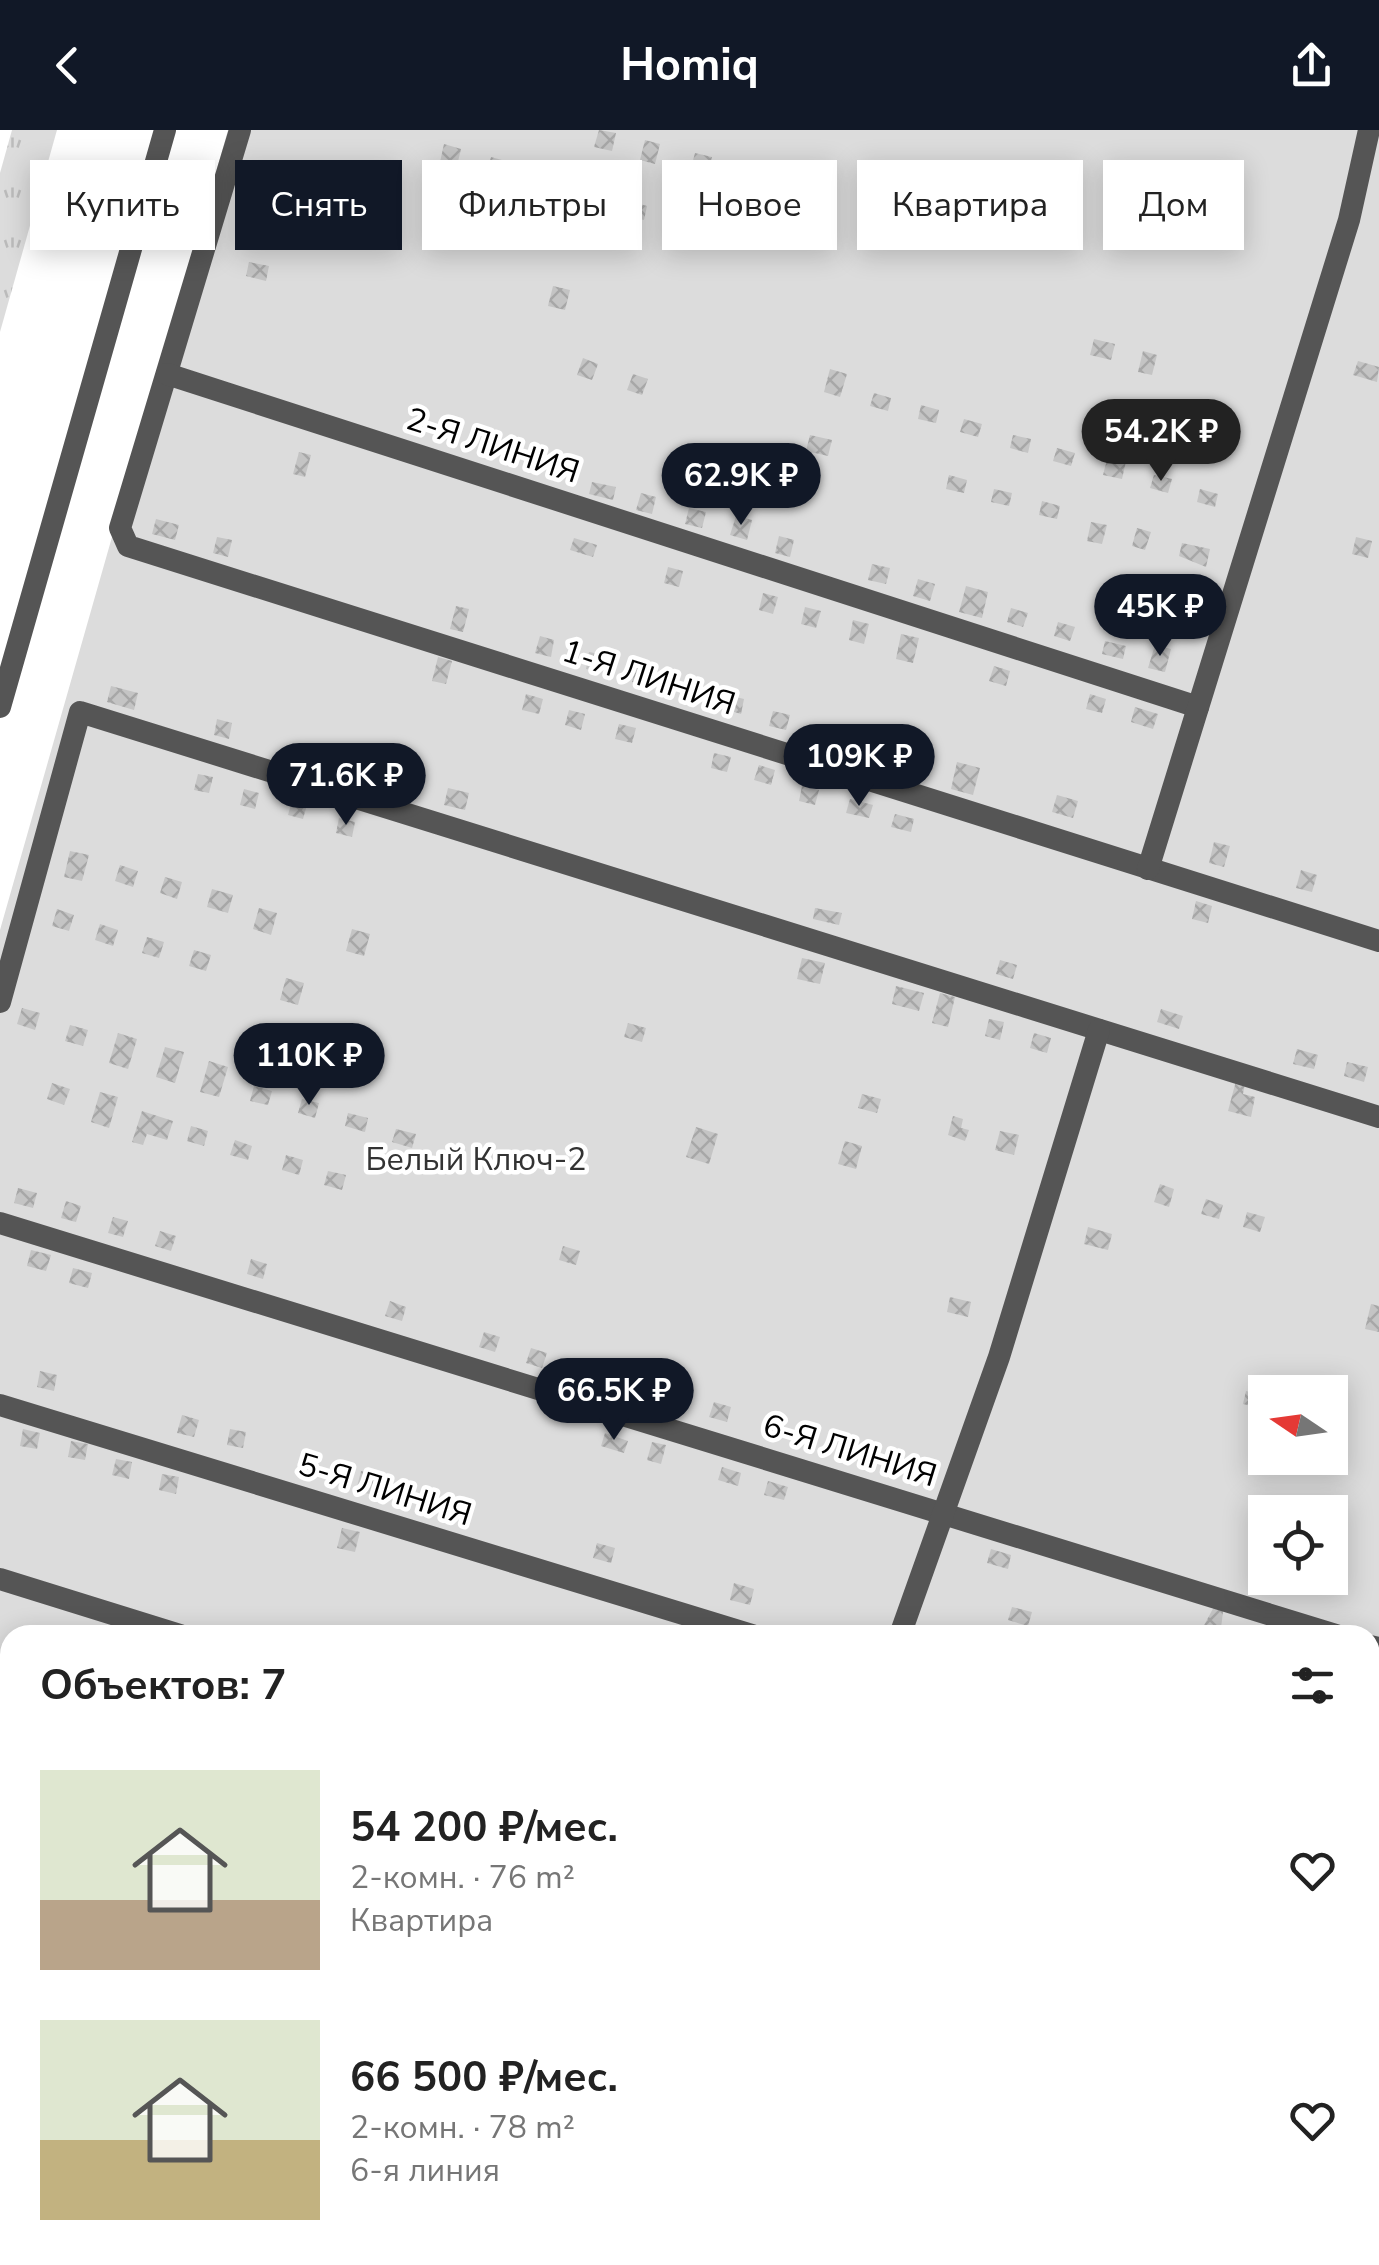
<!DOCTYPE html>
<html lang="ru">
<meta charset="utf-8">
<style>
body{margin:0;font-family:"Nunito Sans",sans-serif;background:#f6f6f6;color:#222;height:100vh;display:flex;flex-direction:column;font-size:38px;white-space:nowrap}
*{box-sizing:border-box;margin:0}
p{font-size:32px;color:#767676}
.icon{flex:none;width:55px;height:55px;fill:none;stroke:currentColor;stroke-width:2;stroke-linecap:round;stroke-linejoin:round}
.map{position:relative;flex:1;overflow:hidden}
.side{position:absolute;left:0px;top:1495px;width:1380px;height:640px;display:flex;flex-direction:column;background:#fff;border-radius:30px 30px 0 0;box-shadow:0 5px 25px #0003}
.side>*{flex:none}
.top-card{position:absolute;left:30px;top:30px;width:1320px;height:90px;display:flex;gap:20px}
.needle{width:65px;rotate:283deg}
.tools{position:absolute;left:1248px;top:1245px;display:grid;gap:20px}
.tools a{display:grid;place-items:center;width:100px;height:100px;border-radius:0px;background:#fff;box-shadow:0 5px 25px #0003;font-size:50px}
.price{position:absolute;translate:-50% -85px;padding:0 22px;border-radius:35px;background:#111827;color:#fff;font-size:32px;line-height:65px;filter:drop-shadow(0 2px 5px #0008)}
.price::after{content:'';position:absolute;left:50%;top:60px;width:30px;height:22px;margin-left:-15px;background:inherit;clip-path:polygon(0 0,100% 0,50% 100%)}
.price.selected{background:#222;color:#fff}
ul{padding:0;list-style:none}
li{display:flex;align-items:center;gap:30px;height:250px;padding:0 40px}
li span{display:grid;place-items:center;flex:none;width:280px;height:200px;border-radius:0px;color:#555}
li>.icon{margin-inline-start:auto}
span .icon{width:120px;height:120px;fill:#fffc;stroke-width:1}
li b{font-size:42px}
h2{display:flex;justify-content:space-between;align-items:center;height:120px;padding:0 40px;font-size:42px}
.tag{padding:0 35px;border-radius:0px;background:#fff;box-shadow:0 5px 25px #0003;font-size:35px;line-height:90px}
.tag.selected{background:#111827;color:#fff}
header{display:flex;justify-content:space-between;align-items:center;height:130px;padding:0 40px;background:#111827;color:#fff;font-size:45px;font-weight:700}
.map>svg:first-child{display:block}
.grass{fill:url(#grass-tufts)}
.garden{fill:#dcdcdc;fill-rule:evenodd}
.building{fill:url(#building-cross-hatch)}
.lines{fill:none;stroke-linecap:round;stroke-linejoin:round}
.minor{stroke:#555;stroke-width:22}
.labels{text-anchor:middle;stroke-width:9;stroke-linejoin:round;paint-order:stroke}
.street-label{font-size:32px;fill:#000;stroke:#fff}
.park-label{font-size:32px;fill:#333;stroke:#fff}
</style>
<header><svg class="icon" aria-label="back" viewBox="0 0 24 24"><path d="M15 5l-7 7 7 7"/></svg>Homiq<svg class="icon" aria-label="share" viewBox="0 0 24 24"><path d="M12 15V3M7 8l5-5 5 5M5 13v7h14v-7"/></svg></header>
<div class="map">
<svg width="1379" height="2135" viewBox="0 0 1379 2135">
<defs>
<pattern id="grass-tufts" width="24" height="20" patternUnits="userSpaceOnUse" patternTransform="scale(2.5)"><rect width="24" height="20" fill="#dcdcdc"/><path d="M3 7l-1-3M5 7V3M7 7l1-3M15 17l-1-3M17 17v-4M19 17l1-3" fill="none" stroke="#bbb"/></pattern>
<pattern id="building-cross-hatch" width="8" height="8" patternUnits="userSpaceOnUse" patternTransform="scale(2.5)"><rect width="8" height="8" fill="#c4c4c4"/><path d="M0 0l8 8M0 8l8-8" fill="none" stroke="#a7a7a7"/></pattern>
</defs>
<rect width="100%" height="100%" fill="#fff"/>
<polygon class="grass" points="12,0 57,0 0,202 0,43"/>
<path class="garden" d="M228,0H1379V2135H0V800ZM1265,1262H1330V1328H1265ZM1265,1382H1330V1448H1265ZM10,1505H1370V2125H10Z"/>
<g class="building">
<polygon points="599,0 616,3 612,21 594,17"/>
<polygon points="645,10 660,14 655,34 640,30"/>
<polygon points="444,14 461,19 457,36 440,32"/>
<polygon points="695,23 712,27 708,42 691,38"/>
<polygon points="491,27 509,32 505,46 487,42"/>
<polygon points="742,40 760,45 756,60 739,55"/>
<polygon points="1142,48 1158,53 1154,68 1137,62"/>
<polygon points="584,58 601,62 597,77 580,73"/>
<polygon points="630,71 647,76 644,90 626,86"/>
<polygon points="323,80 343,85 337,110 316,105"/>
<polygon points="1015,83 1028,87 1021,107 1008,103"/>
<polygon points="249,132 269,136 266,151 246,146"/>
<polygon points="553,156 570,160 565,180 548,176"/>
<polygon points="1094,209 1115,214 1111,230 1090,225"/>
<polygon points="1143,221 1157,225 1152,245 1138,242"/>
<polygon points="583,228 598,234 592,250 577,245"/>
<polygon points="1358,231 1379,237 1377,252 1353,245"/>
<polygon points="830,239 847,244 840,267 824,262"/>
<polygon points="633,244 648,249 642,265 627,260"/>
<polygon points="874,263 891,268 888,281 870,276"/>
<polygon points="921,275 939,280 936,293 918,289"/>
<polygon points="964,289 982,294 978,307 960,302"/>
<polygon points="810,305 832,310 828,326 806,321"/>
<polygon points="1013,305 1031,309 1028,323 1010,318"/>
<polygon points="1057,318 1075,323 1071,336 1053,331"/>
<polygon points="299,322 311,325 305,347 293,344"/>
<polygon points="1109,322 1127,327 1122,349 1103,345"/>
<polygon points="949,345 967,350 964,363 946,359"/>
<polygon points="1154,345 1172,349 1168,363 1150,358"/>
<polygon points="592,352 616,357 613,370 589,364"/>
<polygon points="994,359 1012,363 1009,376 991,372"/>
<polygon points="1200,359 1218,364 1215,377 1197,372"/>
<polygon points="641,363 656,367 652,384 636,380"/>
<polygon points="1042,371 1060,376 1057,389 1039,385"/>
<polygon points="689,378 706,382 702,398 685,394"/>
<polygon points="736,386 752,390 747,410 730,405"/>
<polygon points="156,389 179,395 175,410 152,404"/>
<polygon points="1091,392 1107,395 1102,414 1087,411"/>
<polygon points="1137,398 1151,402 1145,420 1132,416"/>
<polygon points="779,406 794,410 790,427 775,423"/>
<polygon points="217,407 232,410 228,427 213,423"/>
<polygon points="1356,407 1372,411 1368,428 1352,424"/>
<polygon points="574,408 597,415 593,427 570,420"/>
<polygon points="1182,413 1210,419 1206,437 1179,426"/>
<polygon points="872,434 890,438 886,454 868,450"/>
<polygon points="668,437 683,441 679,457 664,453"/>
<polygon points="918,449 935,454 930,471 913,466"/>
<polygon points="966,456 988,462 982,488 959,482"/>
<polygon points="763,463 778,467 773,484 759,480"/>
<polygon points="456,476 469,479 463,502 450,499"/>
<polygon points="805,477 821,481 816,498 801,494"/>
<polygon points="1011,478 1028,483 1023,497 1007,492"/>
<polygon points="853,490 869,494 864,514 849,510"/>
<polygon points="1058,492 1075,497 1070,511 1054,506"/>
<polygon points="901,504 919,508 913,533 896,529"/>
<polygon points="540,506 554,510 551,527 535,523"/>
<polygon points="1105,511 1126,516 1123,529 1102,524"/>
<polygon points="1155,515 1171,519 1165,542 1148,538"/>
<polygon points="589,522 605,525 601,542 586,539"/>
<polygon points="438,527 452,531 446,554 432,551"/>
<polygon points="636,535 651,538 647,555 632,552"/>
<polygon points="994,536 1010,541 1006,556 989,551"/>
<polygon points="684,552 701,556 697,571 681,567"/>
<polygon points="111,556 138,563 134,580 107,572"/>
<polygon points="526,564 543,569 539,584 522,580"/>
<polygon points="1090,564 1106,569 1102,583 1086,579"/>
<polygon points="728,565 744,569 741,584 724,579"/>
<polygon points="1135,577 1158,584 1153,599 1131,592"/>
<polygon points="569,580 585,584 581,600 565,595"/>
<polygon points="773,581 790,585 786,600 769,596"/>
<polygon points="217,589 232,593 229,609 214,605"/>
<polygon points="619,594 636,598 632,613 615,609"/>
<polygon points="823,594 840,599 836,614 819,610"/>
<polygon points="309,618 327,623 323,638 305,633"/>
<polygon points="714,623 731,627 727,642 711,638"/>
<polygon points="356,627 371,630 367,646 352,643"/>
<polygon points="957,632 980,638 973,665 951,659"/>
<polygon points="759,635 775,640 771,655 754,650"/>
<polygon points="198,644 213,647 209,663 194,660"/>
<polygon points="802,656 819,660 815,675 799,671"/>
<polygon points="448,658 469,663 465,680 444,675"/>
<polygon points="244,659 259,663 255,679 240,675"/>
<polygon points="1057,665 1078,671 1073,688 1052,682"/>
<polygon points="293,667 308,671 303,689 288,685"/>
<polygon points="850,669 873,675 869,688 846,683"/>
<polygon points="895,684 914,689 911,702 891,697"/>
<polygon points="339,688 355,692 352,707 336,703"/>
<polygon points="1214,712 1230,716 1224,737 1209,733"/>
<polygon points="70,721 89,725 82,751 64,747"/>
<polygon points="120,735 138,741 133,757 115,751"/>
<polygon points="1301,740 1317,745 1312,762 1296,758"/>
<polygon points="165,747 182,752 177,769 160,763"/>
<polygon points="212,759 233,765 228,783 207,777"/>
<polygon points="1196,771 1212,776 1208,793 1192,789"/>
<polygon points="259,778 277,783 271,805 253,799"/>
<polygon points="815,778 842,783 839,795 813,789"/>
<polygon points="57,779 74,785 69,801 52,796"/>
<polygon points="100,794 118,800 113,816 95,810"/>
<polygon points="352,799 370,804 364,826 346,821"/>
<polygon points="147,807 164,812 159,828 142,823"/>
<polygon points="194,820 211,825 206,841 189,836"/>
<polygon points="802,828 825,833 820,854 797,849"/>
<polygon points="1000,830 1017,835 1013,849 996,844"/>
<polygon points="286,848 304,853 298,875 280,870"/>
<polygon points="896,856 924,863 919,881 892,874"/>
<polygon points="940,863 955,867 948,897 932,893"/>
<polygon points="22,878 40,883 35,900 17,894"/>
<polygon points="1161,879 1183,886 1179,899 1157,892"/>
<polygon points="989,889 1004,892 1000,910 985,906"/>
<polygon points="628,893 646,898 642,912 624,907"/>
<polygon points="70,895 88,900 83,916 65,911"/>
<polygon points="118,903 137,909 128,939 109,933"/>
<polygon points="1034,903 1051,908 1047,923 1030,918"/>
<polygon points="165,917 184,922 175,953 156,947"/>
<polygon points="1297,919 1318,925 1314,939 1293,934"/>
<polygon points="209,931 228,937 219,967 200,962"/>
<polygon points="1347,932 1368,937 1364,952 1344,946"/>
<polygon points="1237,947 1246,949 1243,964 1255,967 1251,987 1228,981"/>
<polygon points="52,953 70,959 64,975 47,969"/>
<polygon points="254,956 272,961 268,975 250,971"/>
<polygon points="100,962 118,967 109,998 91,992"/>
<polygon points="862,964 881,969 877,983 858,978"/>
<polygon points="302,969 319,973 315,988 298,983"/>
<polygon points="142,981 173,991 167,1010 147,1004 143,1015 132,1012"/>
<polygon points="348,983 368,988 365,1002 345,996"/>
<polygon points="953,986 963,989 961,998 969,1000 965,1011 948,1005"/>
<polygon points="191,996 208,1001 204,1016 187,1011"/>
<polygon points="696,997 718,1004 709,1034 686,1027"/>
<polygon points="396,999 416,1004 412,1018 392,1012"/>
<polygon points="1000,1001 1019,1005 1014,1025 995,1020"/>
<polygon points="235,1010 252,1016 248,1030 230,1025"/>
<polygon points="845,1011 862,1016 856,1039 838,1034"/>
<polygon points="286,1025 303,1030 299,1045 282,1040"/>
<polygon points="328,1041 346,1045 342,1060 324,1055"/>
<polygon points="1160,1054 1174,1059 1169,1077 1154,1072"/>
<polygon points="18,1058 37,1063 33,1078 14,1073"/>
<polygon points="1206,1069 1223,1075 1219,1089 1201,1084"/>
<polygon points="66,1071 81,1076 76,1092 61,1088"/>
<polygon points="1247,1082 1265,1087 1260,1102 1243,1097"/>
<polygon points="113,1087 128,1091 123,1107 108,1103"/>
<polygon points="1088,1097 1112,1104 1108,1120 1084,1114"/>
<polygon points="160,1101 176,1106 171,1121 155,1116"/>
<polygon points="563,1116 580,1121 576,1135 559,1130"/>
<polygon points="31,1120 51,1125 46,1141 27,1136"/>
<polygon points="251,1129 267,1134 263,1149 247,1144"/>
<polygon points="73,1138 92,1143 88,1158 69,1153"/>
<polygon points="950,1167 971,1172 968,1187 947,1182"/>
<polygon points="390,1171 406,1177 402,1191 385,1186"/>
<polygon points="1371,1174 1379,1176 1379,1202 1365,1199"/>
<polygon points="484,1202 500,1207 495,1222 479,1217"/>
<polygon points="531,1218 547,1223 542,1238 526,1233"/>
<polygon points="40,1241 57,1245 54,1261 37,1257"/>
<polygon points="670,1255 683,1258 678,1277 665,1273"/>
<polygon points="1246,1261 1265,1266 1264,1279 1243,1274"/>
<polygon points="714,1272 731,1277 727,1292 709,1287"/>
<polygon points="182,1285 199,1290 194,1307 177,1303"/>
<polygon points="23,1299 40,1303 37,1319 20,1316"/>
<polygon points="230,1299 246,1302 243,1318 227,1315"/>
<polygon points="605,1303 628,1311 624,1323 601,1316"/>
<polygon points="71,1311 88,1314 85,1330 68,1327"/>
<polygon points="652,1312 666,1315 661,1334 647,1330"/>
<polygon points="855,1315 874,1321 871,1334 851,1329"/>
<polygon points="116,1329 132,1332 129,1349 112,1345"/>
<polygon points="722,1337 741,1343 738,1356 718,1350"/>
<polygon points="361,1341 379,1345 374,1365 356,1361"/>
<polygon points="162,1344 179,1347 176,1364 159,1360"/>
<polygon points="768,1351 788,1357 784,1370 764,1365"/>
<polygon points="342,1398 360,1402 355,1422 337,1418"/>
<polygon points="597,1413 615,1418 611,1433 593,1428"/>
<polygon points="991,1419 1011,1425 1008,1439 987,1433"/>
<polygon points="734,1453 754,1459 750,1475 730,1470"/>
<polygon points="1216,1473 1224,1475 1220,1505 1201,1501"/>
<polygon points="1012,1477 1032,1482 1028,1496 1008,1490"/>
</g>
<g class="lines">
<g class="minor">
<polyline points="240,0 120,398 128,416 1379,811"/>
<polyline points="167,244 1198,577"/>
<polyline points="0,577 165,0"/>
<polyline points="1148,739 1349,90 1369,0"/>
<polyline points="0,872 80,582 1379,987"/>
<polyline points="0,1093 1336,1505"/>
<polyline points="0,1275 752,1505"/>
<polyline points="0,1449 180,1505"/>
<polyline points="900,1505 999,1227 1099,900"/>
<polyline points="1370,1516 1379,1518"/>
<polyline points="0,1629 10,1632"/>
<polyline points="1370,1692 1379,1695"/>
<polyline points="0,1806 10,1809"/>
<polyline points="1370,1872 1379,1875"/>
<polyline points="0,1980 10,1983"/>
<polyline points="1370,2049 1379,2051"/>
<polyline points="470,2125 502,2135"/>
<polyline points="1041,2125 1073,2135"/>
<polyline points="718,2135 721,2125"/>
</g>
</g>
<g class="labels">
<g class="street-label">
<text transform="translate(493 315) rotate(18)" y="11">2-Я ЛИНИЯ</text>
<text transform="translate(649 547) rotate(18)" y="11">1-Я ЛИНИЯ</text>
<text transform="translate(850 1320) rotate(17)" y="11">6-Я ЛИНИЯ</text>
<text transform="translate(385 1359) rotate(17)" y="11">5-Я ЛИНИЯ</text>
</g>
<g class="park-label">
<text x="476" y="1040">Белый Ключ-2</text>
</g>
</g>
</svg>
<div class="tools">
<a><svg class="needle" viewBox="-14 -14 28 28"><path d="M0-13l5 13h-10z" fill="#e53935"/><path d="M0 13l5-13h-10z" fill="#767676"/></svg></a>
<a><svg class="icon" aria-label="locate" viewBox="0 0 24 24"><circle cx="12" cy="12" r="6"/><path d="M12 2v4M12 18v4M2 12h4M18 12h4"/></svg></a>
</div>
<b class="price selected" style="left:1161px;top:354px">54.2K ₽</b>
<b class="price" style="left:741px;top:398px">62.9K ₽</b>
<b class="price" style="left:1160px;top:529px">45K ₽</b>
<b class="price" style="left:859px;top:679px">109K ₽</b>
<b class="price" style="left:346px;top:698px">71.6K ₽</b>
<b class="price" style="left:309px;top:978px">110K ₽</b>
<b class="price" style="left:614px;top:1313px">66.5K ₽</b>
<div class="top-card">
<a class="tag">Купить</a>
<a class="tag selected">Снять</a>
<a class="tag">Фильтры</a>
<a class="tag">Новое</a>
<a class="tag">Квартира</a>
<a class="tag">Дом</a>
</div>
<section class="side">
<h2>Объектов: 7<svg class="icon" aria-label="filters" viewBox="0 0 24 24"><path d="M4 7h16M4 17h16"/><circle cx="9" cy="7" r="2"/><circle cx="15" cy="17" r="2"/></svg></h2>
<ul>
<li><span style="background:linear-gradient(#dfe7d0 65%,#b9a48a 0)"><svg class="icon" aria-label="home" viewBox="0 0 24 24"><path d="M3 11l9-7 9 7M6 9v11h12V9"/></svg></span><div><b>54 200 ₽/мес.</b><p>2-комн. · 76 m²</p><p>Квартира</p></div><svg class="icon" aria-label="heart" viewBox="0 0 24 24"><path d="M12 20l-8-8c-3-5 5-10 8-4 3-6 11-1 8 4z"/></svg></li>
<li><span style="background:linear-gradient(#dfe7d0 60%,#c2b280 0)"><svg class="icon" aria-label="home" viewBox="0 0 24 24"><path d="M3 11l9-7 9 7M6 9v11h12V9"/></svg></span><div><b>66 500 ₽/мес.</b><p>2-комн. · 78 m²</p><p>6-я линия</p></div><svg class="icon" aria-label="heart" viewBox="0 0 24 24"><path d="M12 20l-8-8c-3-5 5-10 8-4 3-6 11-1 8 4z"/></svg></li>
</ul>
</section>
</div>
